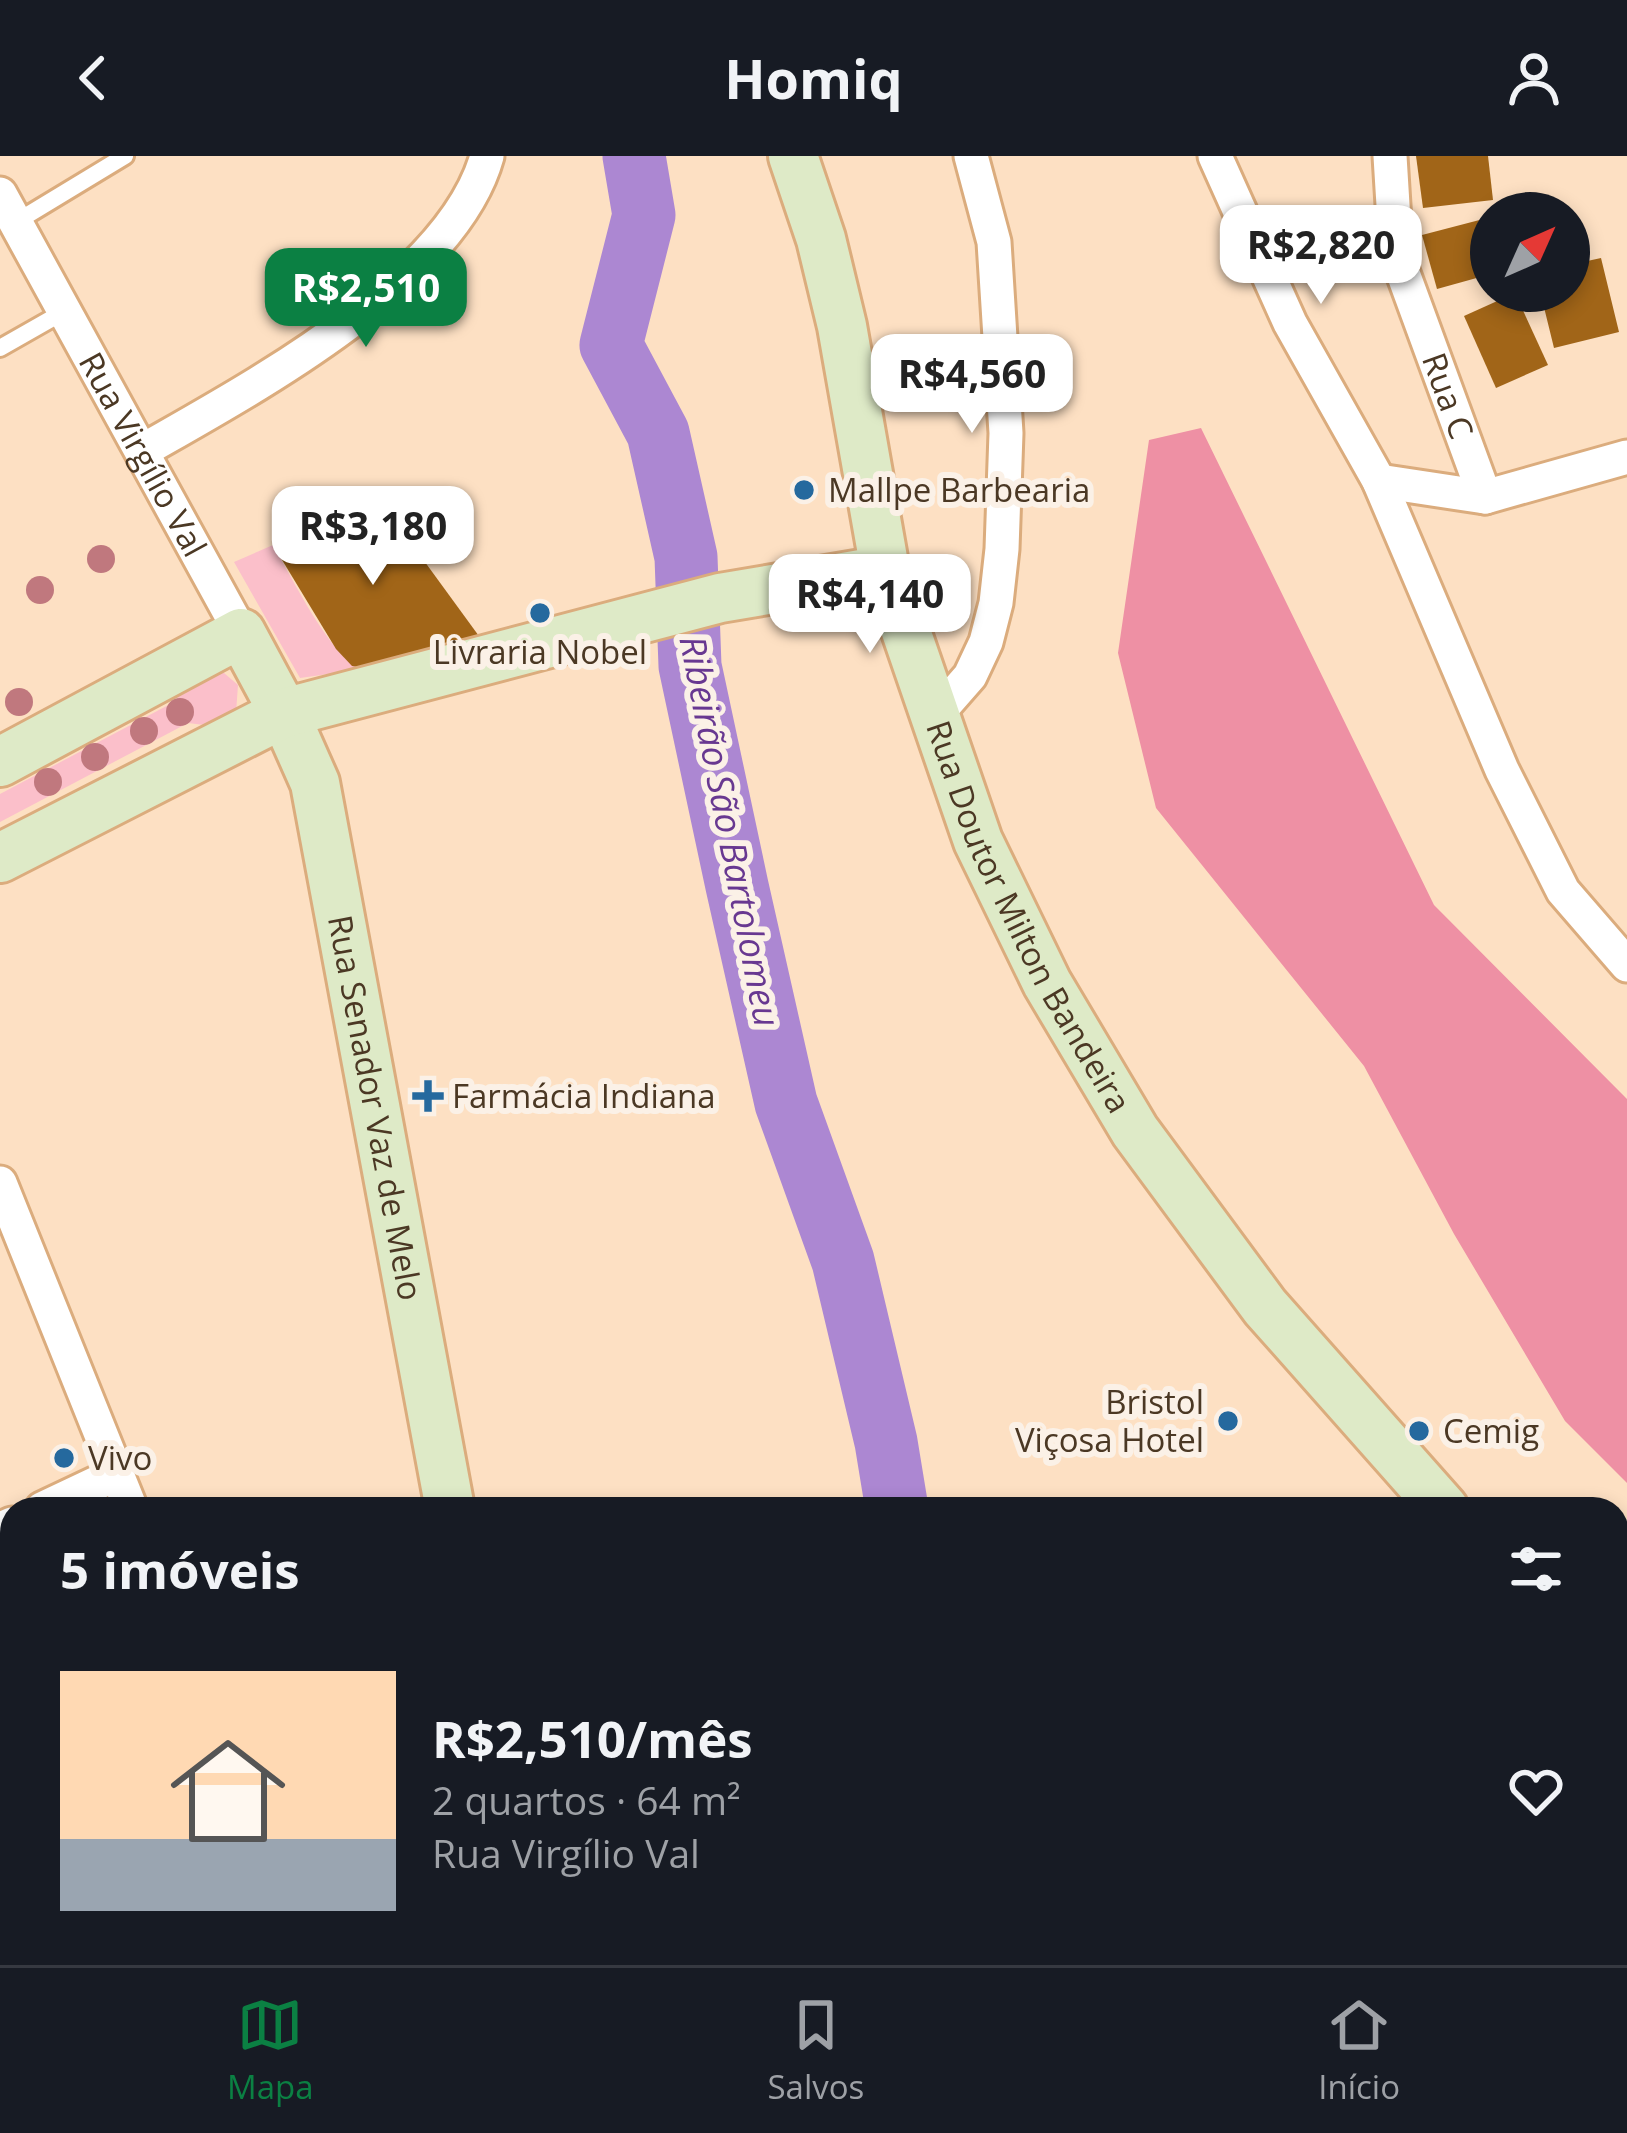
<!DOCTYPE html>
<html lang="pt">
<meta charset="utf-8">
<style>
body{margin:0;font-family:"Open Sans",sans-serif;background:#20242c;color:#f1f3f6;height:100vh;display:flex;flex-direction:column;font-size:45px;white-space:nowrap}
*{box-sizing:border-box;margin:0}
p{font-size:39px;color:#9ea1a6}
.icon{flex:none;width:66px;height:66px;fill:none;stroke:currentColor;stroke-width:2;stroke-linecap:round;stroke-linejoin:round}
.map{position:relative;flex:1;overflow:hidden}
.side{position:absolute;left:0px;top:1341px;width:1629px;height:468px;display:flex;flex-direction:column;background:#171b24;border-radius:36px 36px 0 0;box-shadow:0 6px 18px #0003}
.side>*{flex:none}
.needle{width:78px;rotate:45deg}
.fabs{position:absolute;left:1470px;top:36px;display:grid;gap:24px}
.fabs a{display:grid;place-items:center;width:120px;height:120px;border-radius:50%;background:#171b24;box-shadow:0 6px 18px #0003;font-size:60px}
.price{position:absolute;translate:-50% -102px;padding:0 27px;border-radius:24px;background:#fff;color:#222;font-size:39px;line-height:78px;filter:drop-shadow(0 3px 6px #0008)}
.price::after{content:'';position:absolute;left:50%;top:72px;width:36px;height:27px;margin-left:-18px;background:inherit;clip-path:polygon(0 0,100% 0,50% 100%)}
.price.on{background:#0b8043;color:#fff}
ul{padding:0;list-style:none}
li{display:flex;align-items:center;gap:36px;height:300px;padding:0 60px}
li+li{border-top:3px solid #363941}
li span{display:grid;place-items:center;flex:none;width:336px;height:240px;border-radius:0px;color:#555}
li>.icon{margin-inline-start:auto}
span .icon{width:144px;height:144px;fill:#fffc;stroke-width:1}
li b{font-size:51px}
h2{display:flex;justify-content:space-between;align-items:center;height:144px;padding:0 60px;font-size:51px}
header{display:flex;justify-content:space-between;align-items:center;height:156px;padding:0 60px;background:#171b24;font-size:54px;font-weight:700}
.dock{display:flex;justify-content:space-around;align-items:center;height:168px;border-top:3px solid #363941;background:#171b24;font-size:33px;color:#9ea1a6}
.dock a{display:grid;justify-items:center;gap:6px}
.dock .on{color:#0b8043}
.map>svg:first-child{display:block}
.green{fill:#fbbfca}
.forest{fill:#ee90a4}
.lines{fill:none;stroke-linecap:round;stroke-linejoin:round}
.river{stroke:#ac87d2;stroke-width:63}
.building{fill:#a16518}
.lane-casing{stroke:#dbac7d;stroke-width:22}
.street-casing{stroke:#dbac7d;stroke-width:39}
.secondary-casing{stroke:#dbac7d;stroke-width:54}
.lane{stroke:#fff;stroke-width:16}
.street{stroke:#fff;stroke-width:33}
.secondary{stroke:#deeac7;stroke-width:48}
.tree{fill:#c0787e}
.poi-dot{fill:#25699e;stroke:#fbf1e7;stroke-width:4.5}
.labels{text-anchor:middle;stroke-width:12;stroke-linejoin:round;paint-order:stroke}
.street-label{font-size:33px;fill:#4b3824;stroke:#fbf1e7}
.poi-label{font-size:33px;fill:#4b3824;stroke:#fbf1e7;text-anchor:start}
.water-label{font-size:36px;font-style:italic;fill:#683891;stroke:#fbf1e7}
</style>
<header><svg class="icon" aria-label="back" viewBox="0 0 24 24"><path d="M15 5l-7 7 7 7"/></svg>Homiq<svg class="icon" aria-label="person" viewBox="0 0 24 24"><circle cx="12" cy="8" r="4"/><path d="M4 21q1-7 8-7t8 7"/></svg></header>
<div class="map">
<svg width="1627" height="1809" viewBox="0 0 1627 1809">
<rect width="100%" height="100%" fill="#fde0c3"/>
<g class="green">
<path d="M273,389C291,419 332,506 364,513L300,522L234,406Z"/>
<polygon points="217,511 238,529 236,557 212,570 188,567 0,666 0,638 176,545 184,522"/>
<polygon points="310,1797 499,1797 501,1809 314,1809"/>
</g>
<polygon class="forest" points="1201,272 1434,749 1627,943 1627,1327 1565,1265 1454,1078 1364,910 1156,652 1118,497 1149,284"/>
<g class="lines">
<g class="river">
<polyline points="634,0 644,59 611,189 658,277 686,401 690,510 737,730 786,947 843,1105 886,1286 897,1353"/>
<polyline points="983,1797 985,1809"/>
</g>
</g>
<g class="building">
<polygon points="1416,0 1488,0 1493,44 1423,52"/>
<polygon points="1491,61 1491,118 1437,133 1422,79"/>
<polygon points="1601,102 1619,176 1554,192 1540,135 1569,135 1569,109"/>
<polygon points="1515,137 1548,209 1496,232 1464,160"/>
<polygon points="371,332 484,487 374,514 352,510 336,493 273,389"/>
<polygon points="12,1566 12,1704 0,1710 0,1572"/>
<polygon points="1198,1797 1579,1797 1580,1809 1199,1809"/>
</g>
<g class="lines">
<g class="lane-casing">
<g id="lane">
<polyline points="16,66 125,0"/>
<polyline points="0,192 65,155"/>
<polyline points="500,1797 502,1809"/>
<polyline points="1157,1797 1159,1809"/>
</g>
</g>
<g class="street-casing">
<g id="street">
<polyline points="1215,0 1290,167 1379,325 1502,614 1563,735 1627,809"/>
<path id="s1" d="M1390,0L1396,98L1485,341"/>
<path id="s2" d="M0,38L241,477"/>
<path d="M142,295C250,233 452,126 487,0"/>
<polyline points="1379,325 1485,341 1627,301"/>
<polyline points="935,560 970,520 986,486 996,447 1002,393 1006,277 994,86 971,0"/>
<polyline points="0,1027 131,1353"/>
<polyline points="42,1353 116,1318"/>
<polyline points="0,1373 12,1368"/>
<polyline points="306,1797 311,1809"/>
</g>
</g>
<g class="secondary-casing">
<g id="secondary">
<path id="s3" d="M793,0L821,83L842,170L885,414L978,685L1047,827L1135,975L1265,1151L1444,1353"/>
<path id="s4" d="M0,606L241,477L284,557L315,627L450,1353"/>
<polyline points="0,702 284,557 720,442 885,414"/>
<polyline points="1617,1726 1623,1809"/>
<polyline points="529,1797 531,1809"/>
</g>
</g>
<use href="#lane" class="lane"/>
<use href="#street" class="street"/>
<use href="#secondary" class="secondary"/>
</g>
<g class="tree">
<circle cx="101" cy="403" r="14"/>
<circle cx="40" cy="434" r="14"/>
<circle cx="19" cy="546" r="14"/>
<circle cx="180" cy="556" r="14"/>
<circle cx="144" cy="575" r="14"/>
<circle cx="95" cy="601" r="14"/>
<circle cx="48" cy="626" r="14"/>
</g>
<g class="poi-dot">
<circle cx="804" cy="334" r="12"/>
<circle cx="540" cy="457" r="12"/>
<path d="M422 922h12v12h12v12h-12v12h-12v-12h-12v-12h12z"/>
<circle cx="1228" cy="1265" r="12"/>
<circle cx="1419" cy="1275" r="12"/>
<circle cx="64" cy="1302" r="12"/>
</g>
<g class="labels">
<g class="street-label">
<text dy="12" stroke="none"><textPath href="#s1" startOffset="249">Rua C</textPath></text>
<text dy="12" stroke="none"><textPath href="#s2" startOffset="297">Rua Virgílio Val</textPath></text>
<text dy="12" stroke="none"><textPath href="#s3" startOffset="801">Rua Doutor Milton Bandeira</textPath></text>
<text dy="12" stroke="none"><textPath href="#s4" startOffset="771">Rua Senador Vaz de Melo</textPath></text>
</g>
<g class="poi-label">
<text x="828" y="346">Mallpe Barbearia</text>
<text x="540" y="508" text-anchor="middle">Livraria Nobel</text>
<text x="452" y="952">Farmácia Indiana</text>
<text x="1204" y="1258" text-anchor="end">Bristol<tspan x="1204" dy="38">Viçosa Hotel</tspan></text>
<text x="1443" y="1287">Cemig</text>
<text x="88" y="1314">Vivo</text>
</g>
<g class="water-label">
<text transform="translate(730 675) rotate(79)" y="13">Ribeirão São Bartolomeu</text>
</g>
</g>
</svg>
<div class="fabs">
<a><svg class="needle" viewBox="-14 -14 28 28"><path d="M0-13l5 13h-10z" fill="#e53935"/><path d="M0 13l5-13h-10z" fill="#9ea1a6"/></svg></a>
</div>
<b class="price" style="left:1321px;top:151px">R$2,820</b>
<b class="price on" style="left:366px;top:194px">R$2,510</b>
<b class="price" style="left:972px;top:280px">R$4,560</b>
<b class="price" style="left:373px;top:432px">R$3,180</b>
<b class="price" style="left:870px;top:500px">R$4,140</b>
<section class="side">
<h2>5 imóveis<svg class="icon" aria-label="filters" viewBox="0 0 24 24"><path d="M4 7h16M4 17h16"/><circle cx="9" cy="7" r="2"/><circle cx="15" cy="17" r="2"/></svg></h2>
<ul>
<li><span style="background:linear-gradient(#ffd9b3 70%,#9aa5b1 0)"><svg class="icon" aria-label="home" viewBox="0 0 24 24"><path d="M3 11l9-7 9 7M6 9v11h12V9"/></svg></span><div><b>R$2,510/mês</b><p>2 quartos · 64 m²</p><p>Rua Virgílio Val</p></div><svg class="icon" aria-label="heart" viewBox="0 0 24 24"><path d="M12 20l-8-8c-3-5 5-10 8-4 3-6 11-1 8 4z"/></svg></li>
</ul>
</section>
</div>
<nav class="dock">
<a class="on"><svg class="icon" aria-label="map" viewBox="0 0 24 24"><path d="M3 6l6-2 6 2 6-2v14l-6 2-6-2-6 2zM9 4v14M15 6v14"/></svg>Mapa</a>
<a><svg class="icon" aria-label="saved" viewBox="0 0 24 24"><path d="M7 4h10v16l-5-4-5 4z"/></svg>Salvos</a>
<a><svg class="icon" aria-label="home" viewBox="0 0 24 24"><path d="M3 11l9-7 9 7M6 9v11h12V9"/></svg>Início</a>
</nav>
